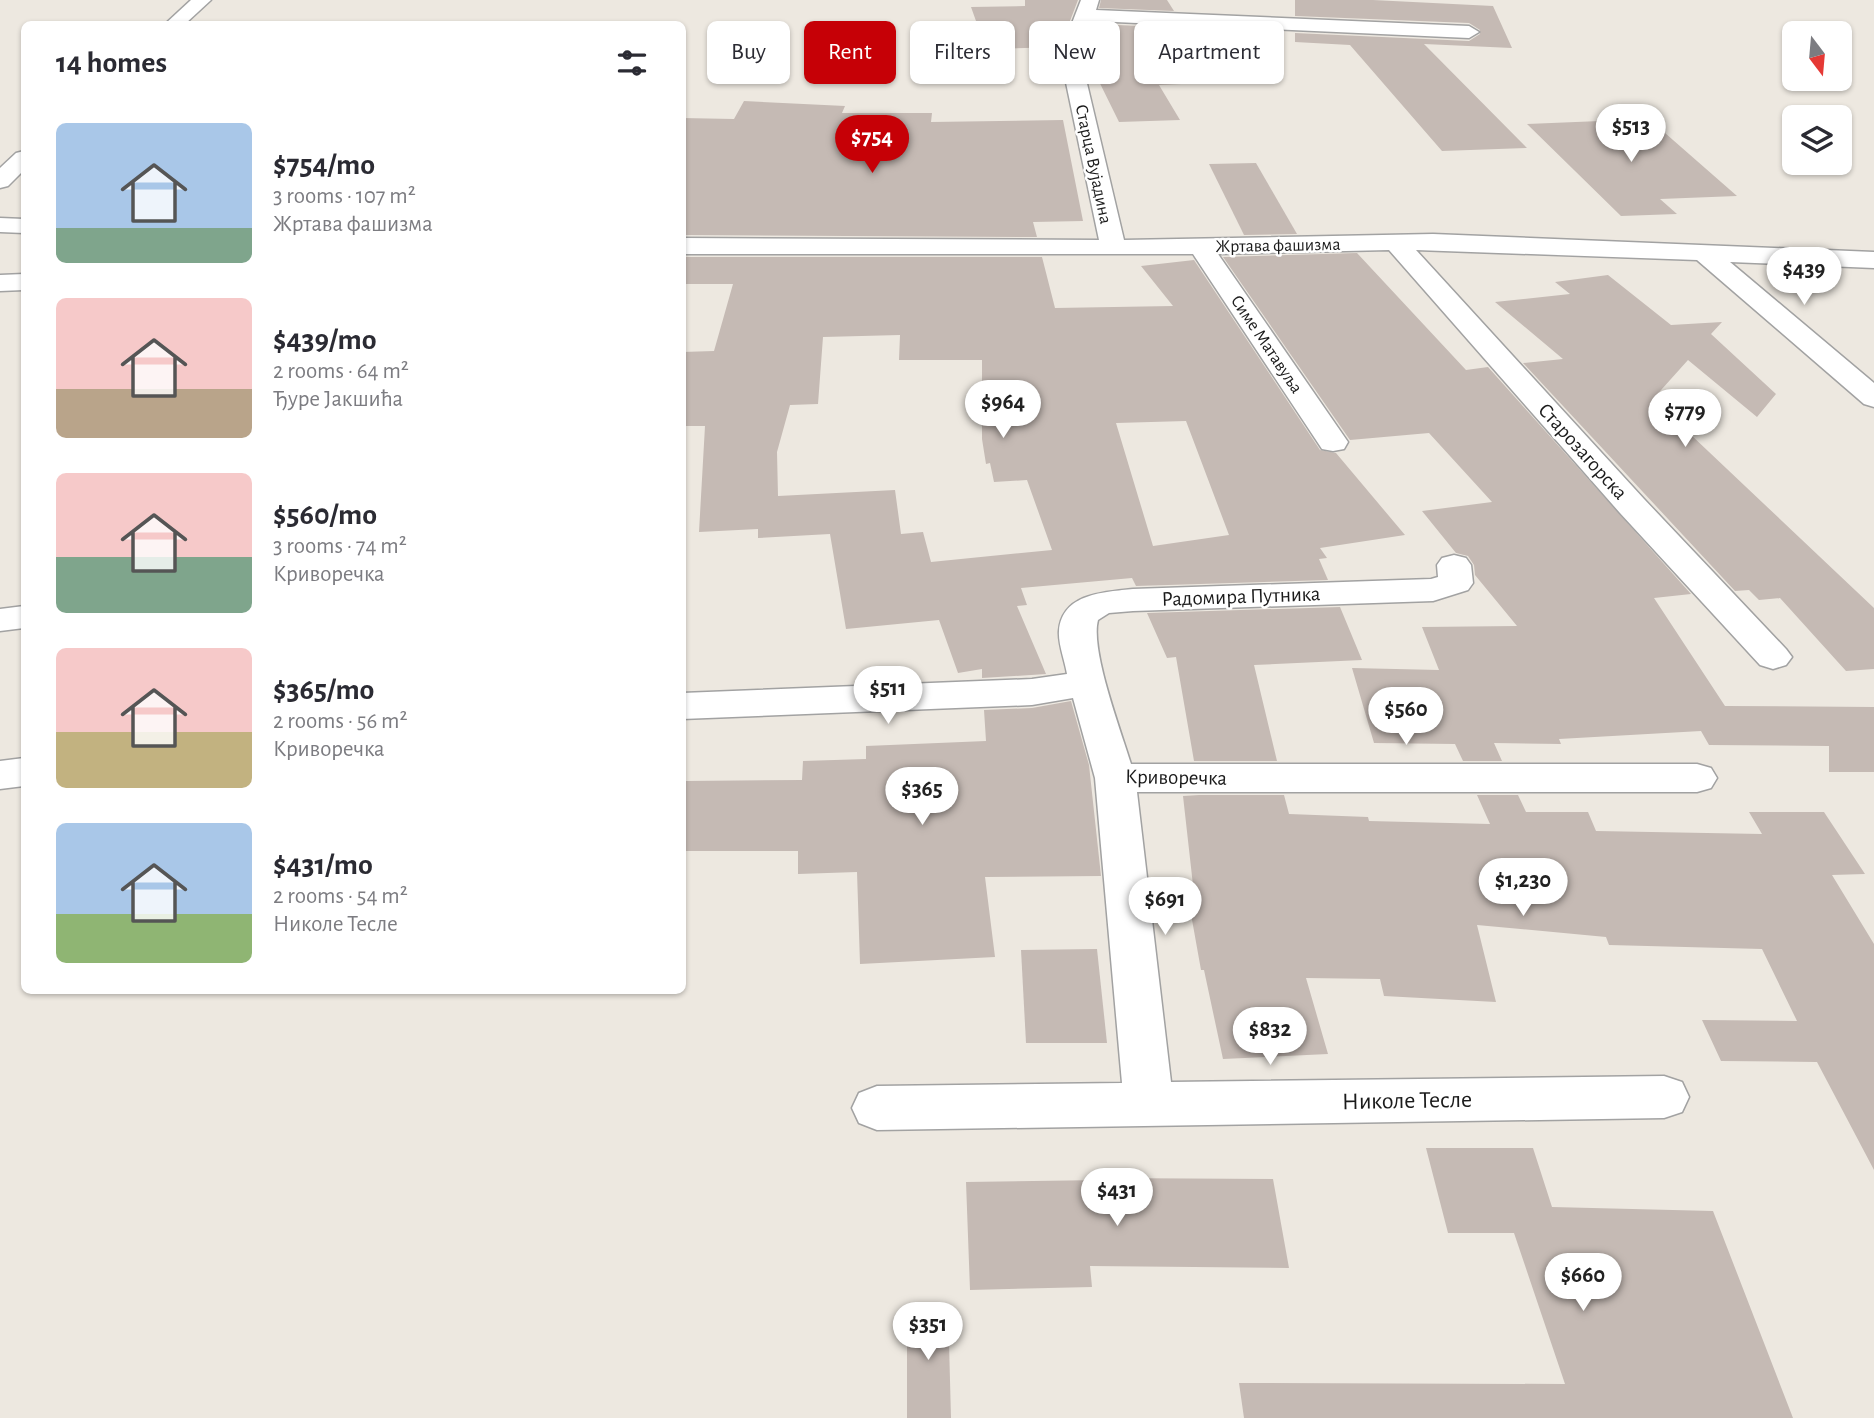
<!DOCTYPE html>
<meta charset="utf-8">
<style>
body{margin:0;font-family:"Alegreya Sans",sans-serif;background:#f2f2f3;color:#2b2b33;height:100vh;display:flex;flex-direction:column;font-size:26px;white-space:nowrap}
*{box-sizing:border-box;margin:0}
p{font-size:23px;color:#7c7c81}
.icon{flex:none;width:38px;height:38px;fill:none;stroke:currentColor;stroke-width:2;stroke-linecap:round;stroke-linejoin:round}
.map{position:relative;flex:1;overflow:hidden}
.panel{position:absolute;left:21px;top:21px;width:665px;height:973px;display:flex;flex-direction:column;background:#fff;border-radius:10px;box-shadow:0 2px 5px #0004}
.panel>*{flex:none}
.top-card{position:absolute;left:707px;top:21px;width:665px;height:63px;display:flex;gap:14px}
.needle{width:46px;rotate:164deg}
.fabs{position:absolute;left:1782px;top:21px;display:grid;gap:14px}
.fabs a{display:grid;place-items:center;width:70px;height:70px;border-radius:10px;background:#fff;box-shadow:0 2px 5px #0004;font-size:35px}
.price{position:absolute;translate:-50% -60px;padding:0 16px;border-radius:24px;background:#fff;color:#222;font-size:23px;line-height:46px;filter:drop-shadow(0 2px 4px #0008)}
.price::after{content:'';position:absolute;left:50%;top:42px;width:21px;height:16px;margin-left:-10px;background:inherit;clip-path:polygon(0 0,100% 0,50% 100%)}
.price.current{background:#c60006;color:#fff}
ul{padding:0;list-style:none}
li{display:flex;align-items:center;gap:21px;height:175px;padding:0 35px}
li span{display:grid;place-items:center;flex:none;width:196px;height:140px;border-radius:10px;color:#555}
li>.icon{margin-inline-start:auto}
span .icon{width:84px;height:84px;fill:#fffc;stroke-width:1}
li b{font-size:30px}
h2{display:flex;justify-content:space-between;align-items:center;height:84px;padding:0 35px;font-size:30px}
.tag{padding:0 24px;border-radius:10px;background:#fff;box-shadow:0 2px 5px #0004;font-size:24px;line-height:63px}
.tag.current{background:#c60006;color:#fff}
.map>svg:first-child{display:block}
.building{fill:#c5bab4;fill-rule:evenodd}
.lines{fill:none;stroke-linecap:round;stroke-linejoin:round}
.minor-casing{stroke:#a2a2a2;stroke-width:3}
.minor{fill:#fff;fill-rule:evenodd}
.labels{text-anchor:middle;stroke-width:5;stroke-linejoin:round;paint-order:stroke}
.far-street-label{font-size:18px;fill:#1b1b1b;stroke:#fff}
.street-label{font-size:21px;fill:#1b1b1b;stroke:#fff}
.near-street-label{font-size:24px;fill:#1b1b1b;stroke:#fff}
</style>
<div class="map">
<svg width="1874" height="1418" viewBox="0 0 1874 1418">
<rect width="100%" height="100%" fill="#ede8e0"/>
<g class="building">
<polygon points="1025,0 1078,0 1060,47 986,49 971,7 1025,6"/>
<polygon points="1101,0 1167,0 1174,11 1099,8"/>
<polygon points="1295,0 1373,0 1493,6 1512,48 1424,44 1527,148 1442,151 1350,45 1295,42 1295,33 1469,41 1480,34 1480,30 1469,23 1295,16"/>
<polygon points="1094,24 1187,28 1226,82 1159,85 1180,120 1119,122 1084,51"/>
<polygon points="744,101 845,106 842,113 932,113 931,122 1063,120 1083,221 1033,222 1037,237 682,235 682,118 734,119"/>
<polygon points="1649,119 1737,196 1660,199 1677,214 1621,216 1527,124"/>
<polygon points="1256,163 1297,234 1244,235 1209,164"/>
<polygon points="1357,253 1466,370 1488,367 1691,594 1654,598 1725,706 1874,707 1874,772 1829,772 1829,746 1709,745 1701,731 1559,739 1561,744 1494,743 1502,761 1463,761 1455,744 1374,743 1352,668 1439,670 1422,627 1517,626 1475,575 1474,565 1468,556 1456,553 1422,511 1492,502 1429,433 1350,440 1223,257"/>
<path d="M682,257H1042L1055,308L1173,306L1141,266L1194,260L1320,450L1336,453L1405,535L1320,548L1327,558L1319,559L1328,580L1136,586L1132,578L1021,588L1027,605L1017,606L1046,674L982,678V669L958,673L939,620L846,629L830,534L758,538V529L699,532L705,426H682V352L714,351L733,284H682ZM900,335L899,360H982V439L986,464L990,463L994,482L1027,480L1052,550L931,562L923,532L901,534L895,490L778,496L777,452L790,405L818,404L823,337ZM1186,421L1229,535L1153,546L1116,423Z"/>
<polygon points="1608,275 1671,325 1722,322 1711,334 1776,394 1757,417 1688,360 1653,399 1874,608 1874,669 1846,671 1780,598 1759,600 1749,590 1735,591 1523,363 1563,359 1495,302 1570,294 1555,282"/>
<polygon points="1340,607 1362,660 1254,665 1277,761 1194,761 1176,657 1167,658 1147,613"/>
<polygon points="1071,701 1089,765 1101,876 985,877 995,957 860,964 857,872 798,874 798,851 682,851 682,803 686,781 802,780 803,761 866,759 866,746 986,741 984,710 1032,708"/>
<polygon points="1199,795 1284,795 1289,814 1368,817 1369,821 1490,824 1477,795 1518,795 1526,812 1588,812 1596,831 1762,834 1749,812 1824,812 1865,874 1832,875 1874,944 1874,1170 1817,1062 1721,1061 1702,1020 1797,1021 1762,949 1609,945 1606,937 1477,925 1496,1002 1384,996 1380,979 1306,978 1328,1054 1223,1059 1204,970 1201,970 1189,903 1195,903 1183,796"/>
<polygon points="1097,949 1107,1043 1026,1043 1021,950"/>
<polygon points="1426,1148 1533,1148 1552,1207 1713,1211 1793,1418 1244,1418 1239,1383 1565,1384 1514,1233 1448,1233"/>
<polygon points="1102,1178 1273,1179 1289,1268 1090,1266 1092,1287 970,1290 966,1182 1102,1180"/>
<polygon points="948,1305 951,1418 907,1418 907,1306"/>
</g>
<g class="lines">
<g class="minor-casing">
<g id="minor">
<polygon points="191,0 211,0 185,24 165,24"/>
<polygon points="1081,0 1099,0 1096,10 1469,26 1479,32 1469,38 1092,21 1080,54 1124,240 1433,234 1874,252 1874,268 1730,262 1874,383 1874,407 1864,404 1697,260 1416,250 1644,499 1786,649 1792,657 1786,665 1773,669 1760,665 1620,513 1389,250 1218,254 1348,442 1344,449 1333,451 1322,449 1193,254 682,254 682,238 1099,240 1060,54"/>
<polygon points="24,151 24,170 8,186 0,188 0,168 16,153"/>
<polygon points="0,218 24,219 24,233 0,232"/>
<polygon points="24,274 24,290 0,291 0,275"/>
<path d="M1454,555L1466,558L1471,565L1473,583L1468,590L1433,601L1133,611L1109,613L1098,620C1090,650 1121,731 1131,764H1697L1711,768L1717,778L1711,788L1697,792H1137L1171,1082L1664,1076L1682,1082L1689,1097L1682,1112L1664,1118L877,1130L859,1123L852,1108L859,1093L877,1086L1122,1083L1095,778L1073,698L1032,705L682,719V693L1032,679L1067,674C1065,661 1058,644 1059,631C1062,593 1105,592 1133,589L1431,579L1438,577L1437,565L1442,558Z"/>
<polygon points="24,606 24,628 0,631 0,609"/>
<polygon points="24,758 24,786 0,789 0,761"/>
</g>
</g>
<use href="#minor" class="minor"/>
</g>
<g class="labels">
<g class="far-street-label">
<text transform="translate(1094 164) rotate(78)" y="6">Старца Вујадина</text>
<text transform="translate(1278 245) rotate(-1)" y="6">Жртава фашизма</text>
<text transform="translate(1267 344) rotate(56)" y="6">Симе Матавуља</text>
</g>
<g class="street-label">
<text transform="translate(1583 451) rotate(48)" y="7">Старозагорска</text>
<text transform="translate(1241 596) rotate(-2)" y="7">Радомира Путника</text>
<text transform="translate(1176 777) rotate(1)" y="7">Криворечка</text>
</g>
<g class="near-street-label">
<text transform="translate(1407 1100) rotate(-1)" y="8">Николе Тесле</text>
</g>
</g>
</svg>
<div class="fabs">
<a><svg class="needle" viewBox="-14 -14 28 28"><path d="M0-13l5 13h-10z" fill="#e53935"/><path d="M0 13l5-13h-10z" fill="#7c7c81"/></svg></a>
<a><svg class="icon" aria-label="layers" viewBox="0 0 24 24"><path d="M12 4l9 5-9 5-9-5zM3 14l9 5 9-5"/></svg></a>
</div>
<b class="price" style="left:1631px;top:164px">$513</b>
<b class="price current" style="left:872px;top:175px">$754</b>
<b class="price" style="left:1804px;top:307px">$439</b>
<b class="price" style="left:1003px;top:440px">$964</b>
<b class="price" style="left:1685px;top:449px">$779</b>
<b class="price" style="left:888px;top:726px">$511</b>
<b class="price" style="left:1406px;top:747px">$560</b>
<b class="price" style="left:922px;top:827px">$365</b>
<b class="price" style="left:1523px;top:918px">$1,230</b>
<b class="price" style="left:1165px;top:937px">$691</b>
<b class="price" style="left:1270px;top:1067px">$832</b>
<b class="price" style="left:1117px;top:1228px">$431</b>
<b class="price" style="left:1583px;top:1313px">$660</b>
<b class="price" style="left:928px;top:1362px">$351</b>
<div class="top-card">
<a class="tag">Buy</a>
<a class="tag current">Rent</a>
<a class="tag">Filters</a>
<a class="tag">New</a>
<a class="tag">Apartment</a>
</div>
<section class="panel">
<h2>14 homes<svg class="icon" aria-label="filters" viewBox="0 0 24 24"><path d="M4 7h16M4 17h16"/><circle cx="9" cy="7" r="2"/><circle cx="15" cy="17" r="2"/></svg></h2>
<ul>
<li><span style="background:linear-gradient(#a9c7e8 75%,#7fa58c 0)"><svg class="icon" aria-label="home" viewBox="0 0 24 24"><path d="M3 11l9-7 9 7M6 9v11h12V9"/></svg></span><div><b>$754/mo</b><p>3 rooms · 107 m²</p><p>Жртава фашизма</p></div></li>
<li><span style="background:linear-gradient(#f6c9c9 65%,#b9a48a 0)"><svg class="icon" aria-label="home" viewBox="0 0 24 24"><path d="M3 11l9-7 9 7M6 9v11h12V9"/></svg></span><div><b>$439/mo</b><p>2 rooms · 64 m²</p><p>Ђуре Јакшића</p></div></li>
<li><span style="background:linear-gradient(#f6c9c9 60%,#7fa58c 0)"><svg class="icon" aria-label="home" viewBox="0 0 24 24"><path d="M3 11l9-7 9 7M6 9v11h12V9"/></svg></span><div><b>$560/mo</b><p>3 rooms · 74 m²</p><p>Криворечка</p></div></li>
<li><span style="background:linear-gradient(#f6c9c9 60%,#c2b280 0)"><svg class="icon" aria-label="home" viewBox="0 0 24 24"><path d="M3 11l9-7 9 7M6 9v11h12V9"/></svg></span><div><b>$365/mo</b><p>2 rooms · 56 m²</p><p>Криворечка</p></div></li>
<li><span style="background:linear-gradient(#a9c7e8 65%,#8fb573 0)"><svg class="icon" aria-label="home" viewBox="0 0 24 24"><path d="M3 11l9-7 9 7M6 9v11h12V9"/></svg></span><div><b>$431/mo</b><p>2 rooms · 54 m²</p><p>Николе Тесле</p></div></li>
</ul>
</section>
</div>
